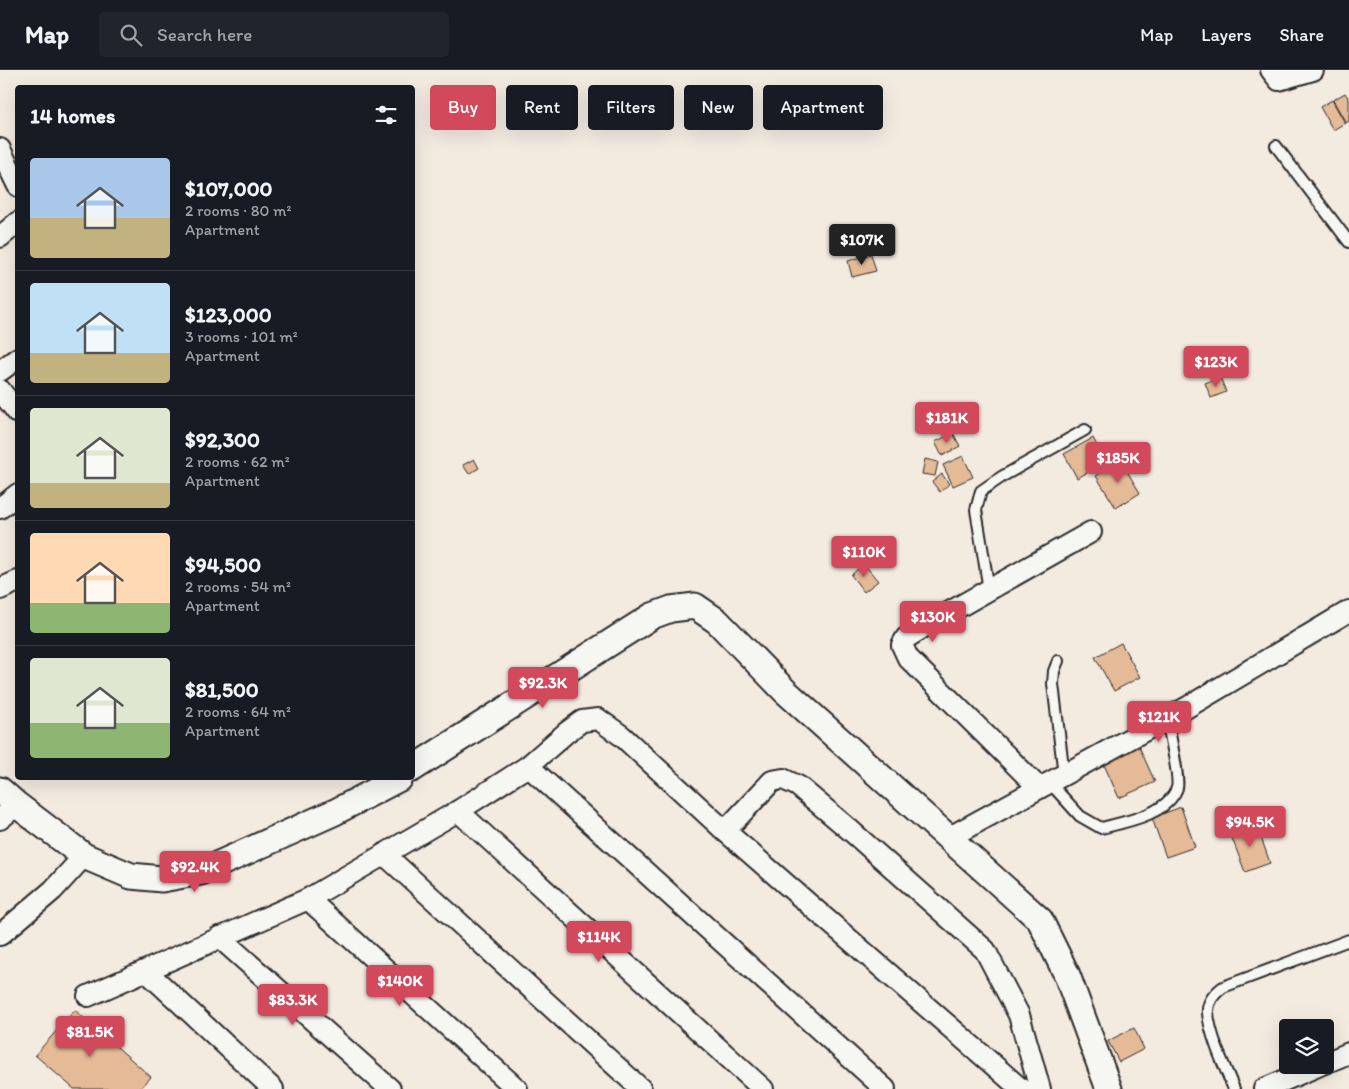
<!DOCTYPE html>
<meta charset="utf-8">
<style>
body{margin:0;font-family:Itim,sans-serif;background:#20242c;color:#f1f3f6;height:100vh;display:flex;flex-direction:column;font-size:19px;white-space:nowrap}
*{box-sizing:border-box;margin:0}
p{font-size:16px;color:#9ea1a6}
.icon{flex:none;width:28px;height:28px;fill:none;stroke:currentColor;stroke-width:2;stroke-linecap:round;stroke-linejoin:round}
.map{position:relative;flex:1;overflow:hidden}
.side{position:absolute;left:15px;top:15px;width:400px;height:695px;display:flex;flex-direction:column;background:#171b24;border-radius:5px;box-shadow:0 5px 20px #0002}
.side>*{flex:none}
.top-card{position:absolute;left:430px;top:15px;width:475px;height:45px;display:flex;gap:10px}
.controls{position:absolute;left:1279px;top:949px;display:grid;gap:10px}
.controls a{display:grid;place-items:center;width:55px;height:55px;border-radius:5px;background:#171b24;box-shadow:0 5px 20px #0002;font-size:25px}
.price{position:absolute;translate:-50% -42px;padding:0 11px;border-radius:5px;background:#d1495b;color:#fff;font-size:16px;line-height:32px;filter:drop-shadow(0 1px 2px #0008)}
.price::after{content:'';position:absolute;left:50%;top:30px;width:15px;height:11px;margin-left:-8px;background:inherit;clip-path:polygon(0 0,100% 0,50% 100%)}
.price.current{background:#222;color:#fff}
ul{padding:0;list-style:none}
li{display:flex;align-items:center;gap:15px;height:125px;padding:0 15px}
li+li{border-top:1px solid #363941}
li span{display:grid;place-items:center;flex:none;width:140px;height:100px;border-radius:5px;color:#555}
li>.icon{margin-inline-start:auto}
span .icon{width:60px;height:60px;fill:#fffc;stroke-width:1}
li b{font-size:21px}
h2{display:flex;justify-content:space-between;align-items:center;height:60px;padding:0 15px;font-size:21px}
.pill{padding:0 18px;border-radius:5px;background:#171b24;box-shadow:0 5px 20px #0002;font-size:18px;line-height:45px}
.pill.current{background:#d1495b;color:#fff}
header{display:flex;align-items:center;gap:30px;box-sizing:border-box;height:70px;padding:0 25px;background:#171b24;border-bottom:1px solid #363941}
header strong{font-size:24px}
nav{display:flex;gap:28px;margin-inline-start:auto;font-size:18px}
.search{width:350px;height:45px;background:#20242c;display:flex;align-items:center;gap:12px;box-sizing:border-box;padding:0 18px;border-radius:5px;color:#9ea1a6;font-size:19px}
.map>svg:first-child{display:block}
.building{fill:#e5ba96;stroke:#2b2b2b}
.lines{fill:none;stroke-linecap:round;stroke-linejoin:round}
.service-casing{stroke:#2b2b2b;stroke-width:14}
.minor-casing{stroke:#2b2b2b;stroke-width:24}
.tertiary-casing{stroke:#2b2b2b;stroke-width:29}
.service{stroke:#f6f6f2;stroke-width:10}
.minor{stroke:#f6f6f2;stroke-width:20}
.tertiary{stroke:#f6f6f2;stroke-width:25}
</style>
<header>
<strong>Map</strong>
<div class="search"><svg class="icon" aria-label="search" viewBox="0 0 24 24"><circle cx="10" cy="10" r="6"/><path d="M15 15l6 6"/></svg>Search here</div>
<nav><a>Map</a><a>Layers</a><a>Share</a></nav>
</header>
<div class="map">
<svg width="1349" height="1019" viewBox="0 0 1349 1019">
<rect width="100%" height="100%" fill="#f3eae0"/>
<filter id="ink" filterUnits="userSpaceOnUse"><feTurbulence type="fractalNoise" baseFrequency=".02" numOctaves="2"/><feDisplacementMap in="SourceGraphic" scale="10" xChannelSelector="R" yChannelSelector="G"/><feConvolveMatrix kernelMatrix="1 2 1 2 8 2 1 2 1" color-interpolation-filters="sRGB"/></filter>
<g filter="url(#ink)">
<g class="building">
<polygon points="1345,23 1349,29 1349,51 1346,53 1333,30"/>
<polygon points="1332,30 1345,53 1333,60 1320,37"/>
<polygon points="871,184 876,201 852,207 848,191"/>
<polygon points="1220,307 1226,322 1211,328 1205,313"/>
<polygon points="953,363 960,376 942,386 935,372"/>
<polygon points="1093,368 1106,393 1077,408 1064,384"/>
<polygon points="963,386 973,407 953,416 943,395"/>
<polygon points="474,389 479,398 469,404 463,395"/>
<polygon points="925,389 938,392 935,406 922,404"/>
<polygon points="1121,391 1140,423 1116,438 1096,406"/>
<polygon points="942,404 949,414 940,422 932,412"/>
<polygon points="864,494 878,511 864,522 851,505"/>
<polygon points="1121,573 1140,607 1114,621 1095,587"/>
<polygon points="1137,672 1155,712 1119,728 1101,688"/>
<polygon points="1181,737 1195,777 1166,787 1152,748"/>
<polygon points="1256,753 1270,793 1245,802 1230,763"/>
<polygon points="75,940 151,1007 140,1019 74,1019 35,985"/>
<polygon points="1134,958 1144,979 1119,992 1108,971"/>
</g>
<g class="lines">
<g class="service-casing">
<g id="service">
<polyline points="1276,76 1349,172"/>
<polyline points="989,520 976,440 981,421 1003,406 1085,360"/>
<polyline points="1058,591 1054,601 1053,614 1064,705"/>
<path d="M1050,713L1080,746L1101,758C1125,752 1167,745 1177,718C1180,709 1169,661 1167,649"/>
<path d="M1234,1019C1225,998 1210,966 1208,943C1207,932 1215,923 1223,917L1349,870"/>
</g>
</g>
<g class="minor-casing">
<g id="minor">
<polyline points="1271,0 1279,10 1313,0"/>
<polyline points="0,79 18,116"/>
<polyline points="0,167 18,152"/>
<polyline points="0,301 18,288"/>
<polyline points="0,320 18,343"/>
<polyline points="0,438 18,424"/>
<polyline points="0,519 18,511"/>
<polyline points="528,696 885,1019"/>
<polyline points="1039,718 908,588 902,575 906,568 932,552 1091,462"/>
<polyline points="458,741 763,1019"/>
<polyline points="0,749 17,735"/>
<polyline points="725,761 772,711 783,709 798,716 850,760 985,880 1019,945 1040,1019"/>
<polyline points="948,768 1186,638 1349,541"/>
<polyline points="384,784 641,1019"/>
<polyline points="308,829 517,1019"/>
<polyline points="0,865 53,820 84,786"/>
<polyline points="219,867 390,1019"/>
<polyline points="146,901 273,1019"/>
<polyline points="88,926 308,829 458,741 528,696 567,662 582,651 598,649 622,666 725,761 1021,1019"/>
<polyline points="1325,993 1349,983"/>
<polyline points="1264,1019 1320,995"/>
</g>
</g>
<g class="tertiary-casing">
<g id="tertiary">
<polyline points="412,699 652,546 671,539 695,536 717,551 785,621 1040,850 1067,905 1109,1019"/>
<polyline points="0,720 17,735 84,786 131,806 162,809 201,802 335,742 400,708"/>
</g>
</g>
<use href="#service" class="service"/>
<use href="#minor" class="minor"/>
<use href="#tertiary" class="tertiary"/>
</g>
</g>
</svg>
<div class="controls">
<a><svg class="icon" aria-label="layers" viewBox="0 0 24 24"><path d="M12 4l9 5-9 5-9-5zM3 14l9 5 9-5"/></svg></a>
</div>
<b class="price current" style="left:862px;top:196px">$107K</b>
<b class="price" style="left:1216px;top:318px">$123K</b>
<b class="price" style="left:947px;top:374px">$181K</b>
<b class="price" style="left:1118px;top:414px">$185K</b>
<b class="price" style="left:864px;top:508px">$110K</b>
<b class="price" style="left:933px;top:573px">$130K</b>
<b class="price" style="left:543px;top:639px">$92.3K</b>
<b class="price" style="left:1159px;top:673px">$121K</b>
<b class="price" style="left:1250px;top:778px">$94.5K</b>
<b class="price" style="left:195px;top:823px">$92.4K</b>
<b class="price" style="left:599px;top:893px">$114K</b>
<b class="price" style="left:400px;top:937px">$140K</b>
<b class="price" style="left:293px;top:956px">$83.3K</b>
<b class="price" style="left:90px;top:988px">$81.5K</b>
<div class="top-card">
<a class="pill current">Buy</a>
<a class="pill">Rent</a>
<a class="pill">Filters</a>
<a class="pill">New</a>
<a class="pill">Apartment</a>
</div>
<section class="side">
<h2>14 homes<svg class="icon" aria-label="filters" viewBox="0 0 24 24"><path d="M4 7h16M4 17h16"/><circle cx="9" cy="7" r="2"/><circle cx="15" cy="17" r="2"/></svg></h2>
<ul>
<li><span style="background:linear-gradient(#a9c7e8 60%,#c2b280 0)"><svg class="icon" aria-label="home" viewBox="0 0 24 24"><path d="M3 11l9-7 9 7M6 9v11h12V9"/></svg></span><div><b>$107,000</b><p>2 rooms · 80 m²</p><p>Apartment</p></div></li>
<li><span style="background:linear-gradient(#bfe0f5 70%,#c2b280 0)"><svg class="icon" aria-label="home" viewBox="0 0 24 24"><path d="M3 11l9-7 9 7M6 9v11h12V9"/></svg></span><div><b>$123,000</b><p>3 rooms · 101 m²</p><p>Apartment</p></div></li>
<li><span style="background:linear-gradient(#dfe7d0 75%,#c2b280 0)"><svg class="icon" aria-label="home" viewBox="0 0 24 24"><path d="M3 11l9-7 9 7M6 9v11h12V9"/></svg></span><div><b>$92,300</b><p>2 rooms · 62 m²</p><p>Apartment</p></div></li>
<li><span style="background:linear-gradient(#ffd9b3 70%,#8fb573 0)"><svg class="icon" aria-label="home" viewBox="0 0 24 24"><path d="M3 11l9-7 9 7M6 9v11h12V9"/></svg></span><div><b>$94,500</b><p>2 rooms · 54 m²</p><p>Apartment</p></div></li>
<li><span style="background:linear-gradient(#dfe7d0 65%,#8fb573 0)"><svg class="icon" aria-label="home" viewBox="0 0 24 24"><path d="M3 11l9-7 9 7M6 9v11h12V9"/></svg></span><div><b>$81,500</b><p>2 rooms · 64 m²</p><p>Apartment</p></div></li>
</ul>
</section>
</div>
